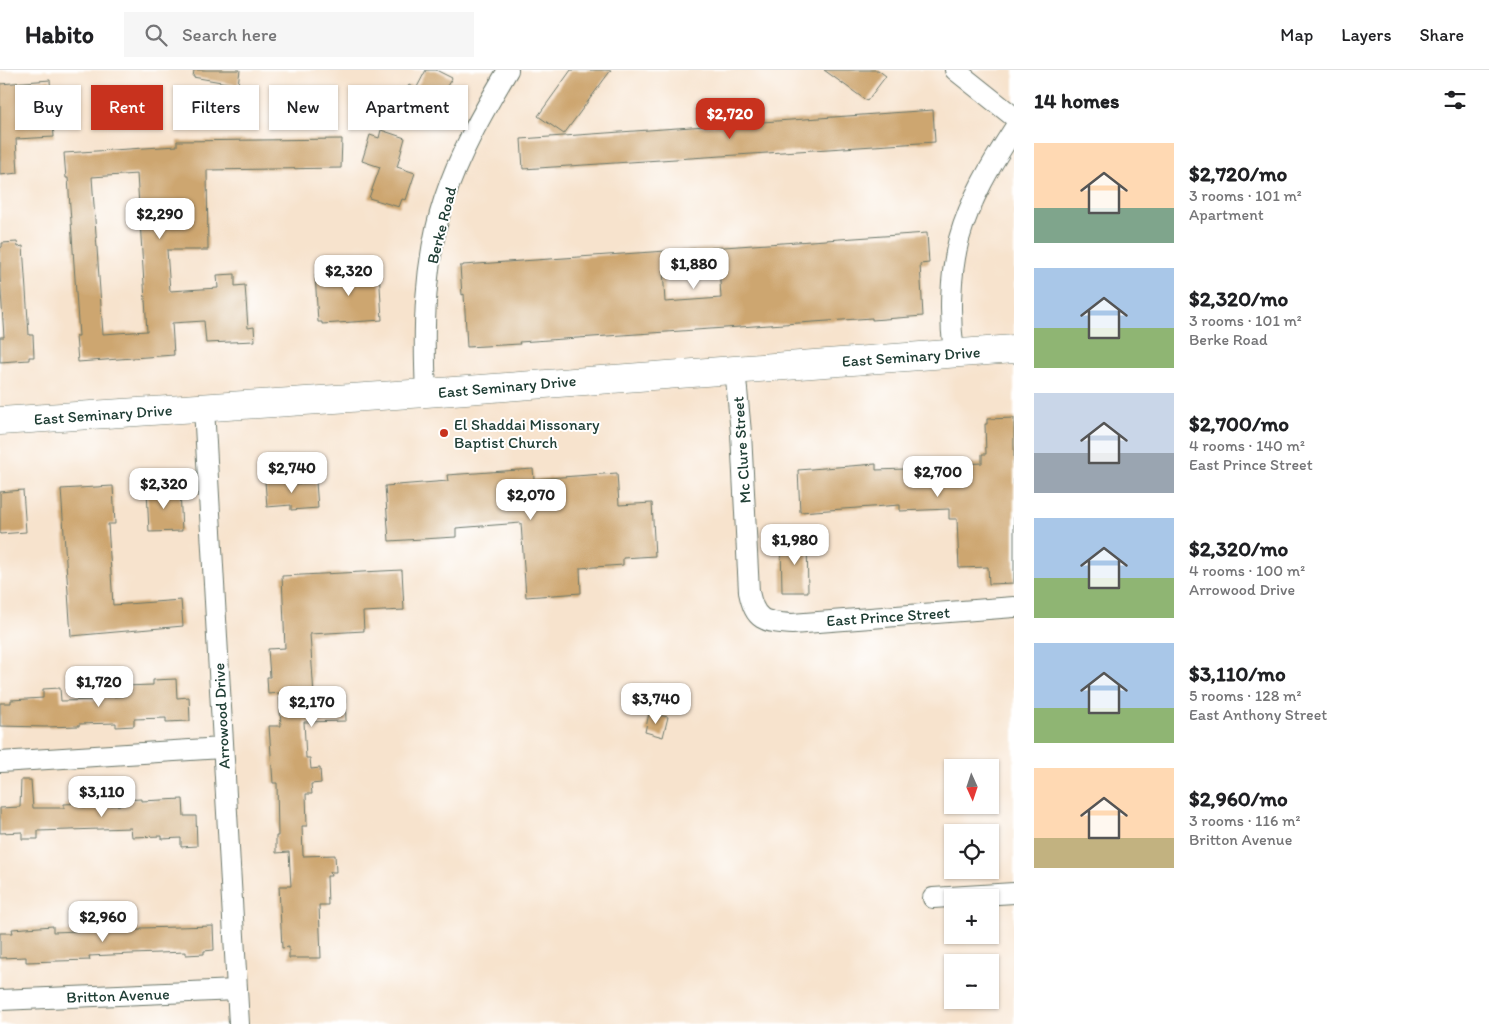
<!DOCTYPE html>
<meta charset="utf-8">
<style>
body{margin:0;font-family:Itim,sans-serif;background:#f6f6f6;color:#202124;height:100vh;display:flex;flex-direction:column;font-size:19px;white-space:nowrap}
*{box-sizing:border-box;margin:0}
p{font-size:16px;color:#757577}
.icon{flex:none;width:28px;height:28px;fill:none;stroke:currentColor;stroke-width:2;stroke-linecap:round;stroke-linejoin:round}
.map{position:relative;flex:1;overflow:hidden}
.details{display:flex;flex-direction:column;background:#fff;width:475px}
.details>*{flex:none}
.top-card{position:absolute;left:15px;top:15px;width:475px;height:45px;display:flex;gap:10px}
.needle{width:32px;rotate:177deg}
.fabs{position:absolute;left:944px;top:689px;display:grid;gap:10px}
.fabs a{display:grid;place-items:center;width:55px;height:55px;border-radius:0px;background:#fff;box-shadow:0 1px 4px #0004;font-size:25px}
.price{position:absolute;translate:-50% -42px;padding:0 11px;border-radius:10px;background:#fff;color:#222;font-size:16px;line-height:32px;filter:drop-shadow(0 1px 2px #0008)}
.price::after{content:'';position:absolute;left:50%;top:30px;width:15px;height:11px;margin-left:-8px;background:inherit;clip-path:polygon(0 0,100% 0,50% 100%)}
.price.selected{background:#c8321e;color:#fff}
ul{padding:0;list-style:none}
li{display:flex;align-items:center;gap:15px;height:125px;padding:0 20px}
li span{display:grid;place-items:center;flex:none;width:140px;height:100px;border-radius:0px;color:#555}
li>.icon{margin-inline-start:auto}
span .icon{width:60px;height:60px;fill:#fffc;stroke-width:1}
li b{font-size:21px}
h2{display:flex;justify-content:space-between;align-items:center;height:60px;padding:0 20px;font-size:21px}
.chip{padding:0 18px;border-radius:0px;background:#fff;box-shadow:0 1px 4px #0004;font-size:18px;line-height:45px}
.chip.selected{background:#c8321e;color:#fff}
header{display:flex;align-items:center;gap:30px;box-sizing:border-box;height:70px;padding:0 25px;background:#fff;border-bottom:1px solid #e0e0e0}
header strong{font-size:24px}
nav{display:flex;gap:28px;margin-inline-start:auto;font-size:18px}
.search{width:350px;height:45px;background:#f6f6f6;display:flex;align-items:center;gap:12px;box-sizing:border-box;padding:0 18px;border-radius:0px;color:#757577;font-size:19px}
main{display:flex;flex:1;min-height:0}
.map>svg:first-child{display:block}
.building{fill:#cda66f;fill-rule:evenodd}
.lines{fill:none;stroke-linecap:round;stroke-linejoin:round}
.street-casing{stroke:#6b776a;stroke-width:22}
.secondary-casing{stroke:#6b776a;stroke-width:29}
.street{stroke:#fff;stroke-width:20}
.secondary{stroke:#fff;stroke-width:28}
.poi-dot{fill:#c8321e;stroke:#fff;stroke-width:2}
.labels{text-anchor:middle;stroke-width:4;stroke-linejoin:round;paint-order:stroke}
.street-label{font-size:16px;fill:#1f3d34;stroke:#fff}
.poi-label{font-size:16px;fill:#1f3d34;stroke:#fff;text-anchor:start}
</style>
<header>
<strong>Habito</strong>
<div class="search"><svg class="icon" aria-label="search" viewBox="0 0 24 24"><circle cx="10" cy="10" r="6"/><path d="M15 15l6 6"/></svg>Search here</div>
<nav><a>Map</a><a>Layers</a><a>Share</a></nav>
</header>
<main>
<div class="map">
<svg width="1014" height="954" viewBox="0 0 1014 954">
<rect width="100%" height="100%" fill="#fff"/>
<filter id="ink" filterUnits="userSpaceOnUse"><feTurbulence type="fractalNoise" baseFrequency=".02" numOctaves="2"/><feDisplacementMap in="SourceGraphic" scale="10" xChannelSelector="R" yChannelSelector="G"/><feConvolveMatrix kernelMatrix="1 2 1 2 8 2 1 2 1" color-interpolation-filters="sRGB"/></filter>
<filter id="wash" filterUnits="userSpaceOnUse"><feTurbulence type="fractalNoise" baseFrequency=".0096" numOctaves="4" result="noise"/><feDisplacementMap in="SourceGraphic" scale="20" xChannelSelector="R" yChannelSelector="G"/><feGaussianBlur stdDeviation="1.12" result="paint"/><feColorMatrix in="noise" values="0 0 0 0 0 0 0 0 0 0 0 0 0 0 0 0 0 1.4 0 .05"/><feComposite in="paint" operator="in"/></filter>
<g filter="url(#wash)">
<rect width="100%" height="100%" fill="#f7e3cd"/>
<g id="blocks">
<g class="building">
<polygon points="194,0 240,0 238,15 193,7"/>
<polygon points="426,0 436,0 452,8 447,16 450,18 442,32 440,30 432,45 402,27 409,15 416,19"/>
<polygon points="571,0 611,0 564,64 538,46"/>
<polygon points="824,0 878,0 886,6 867,31"/>
<polygon points="50,10 54,67 16,69 18,103 0,105 0,14"/>
<polygon points="933,40 935,72 523,99 521,69"/>
<polygon points="381,60 405,68 397,97 415,103 406,130 402,129 399,137 369,128 380,97 362,91 370,65 379,68"/>
<path d="M342,69L341,98L207,100L208,180H167L170,221L218,218L217,205L235,204V216L245,215L248,258L254,257L255,271L206,273L204,251L172,253L174,285L78,292L76,266H79L68,108H66L64,83L177,76V71ZM137,104L147,261L103,264L92,107Z"/>
<path d="M927,163L929,193L920,194L923,246L872,250V248L519,272L520,274L467,277L464,224L462,225L460,196H463V195ZM719,195L721,228L665,232L663,199Z"/>
<polygon points="17,172 18,177 23,176 29,265 33,265 34,287 29,287 29,290 0,292 0,267 4,267 0,206 0,178 2,177 2,173"/>
<polygon points="379,200 382,250 322,254 322,252 318,252 315,204"/>
<polygon points="1014,348 1014,513 989,514 988,497 959,498 957,449 949,449 949,439 900,441 900,435 800,442 798,400 876,394 876,400 963,397 963,394 982,393 982,384 986,384 985,354 987,354 987,349"/>
<polygon points="533,399 534,409 617,403 619,435 652,433 655,486 623,488 623,495 580,498 581,523 526,527 521,453 456,458 456,467 389,471 385,416 448,411 447,405"/>
<polygon points="294,409 295,414 316,412 318,438 291,440 291,435 267,437 265,411"/>
<polygon points="113,416 115,454 108,454 113,535 181,530 183,556 71,566 61,419"/>
<polygon points="180,419 182,461 149,462 147,420"/>
<polygon points="23,420 26,462 0,464 0,422"/>
<polygon points="807,470 808,522 782,522 781,471"/>
<polygon points="402,500 404,540 363,542 364,561 310,564 314,626 345,625 346,651 304,652 306,688 310,688 311,699 320,698 321,713 311,714 312,724 306,724 307,756 302,756 303,786 335,785 336,802 330,802 331,806 327,806 328,835 319,835 321,888 289,888 289,877 282,878 279,816 291,816 289,782 276,783 276,766 278,766 277,713 273,713 269,656 281,656 279,623 268,624 267,607 270,607 268,579 285,578 282,506"/>
<polygon points="176,609 177,628 189,627 190,651 166,652 166,648 134,649 134,656 116,657 116,653 79,654 79,656 45,657 0,656 0,633 11,633 11,630 43,628 43,619 60,618 61,631 97,630 97,628 124,626 124,616 153,615 153,610"/>
<polygon points="649,643 668,647 663,667 645,662"/>
<polygon points="21,710 31,710 33,738 64,738 64,734 83,733 83,737 122,735 122,730 141,729 141,731 183,729 184,746 196,746 197,776 181,777 181,768 162,769 162,766 132,767 131,758 38,761 38,769 22,769 22,762 0,763 0,738 20,737"/>
<polygon points="53,856 53,862 108,860 108,862 141,860 141,858 213,856 214,880 204,881 204,884 186,885 186,882 132,884 89,886 90,890 26,892 26,887 0,888 0,863 13,863 12,859"/>
</g>
</g>
</g>
<g filter="url(#ink)">
<use href="#blocks" fill-opacity="0" stroke="#6b776a" stroke-width="1"/>
<g class="lines">
<g class="street-casing">
<g id="street">
<polyline points="955,0 1014,47"/>
<path d="M954,283C949,246 950,204 959,169C970,129 992,93 1014,59"/>
<path d="M735,298L741,363L749,522C755,551 764,552 792,554L1014,537"/>
<path d="M426,323C423,259 424,191 444,130C459,84 483,42 508,0"/>
<polyline points="204,338 239,954"/>
<polyline points="0,692 222,678"/>
<polyline points="933,828 1014,823"/>
<polyline points="0,930 237,920"/>
</g>
</g>
<g class="secondary-casing">
<polyline id="secondary" points="0,351 426,323 1014,279"/>
</g>
<use href="#street" class="street"/>
<use href="#secondary" class="secondary"/>
</g>
</g>
<circle class="poi-dot" cx="444" cy="363" r="5"/>
<g class="labels">
<g class="street-label">
<text transform="translate(441 155) rotate(-76)" y="6">Berke Road</text>
<text transform="translate(911 286) rotate(-4)" y="6">East Seminary Drive</text>
<text transform="translate(507 316) rotate(-5)" y="6">East Seminary Drive</text>
<text transform="translate(103 344) rotate(-4)" y="6">East Seminary Drive</text>
<text transform="translate(741 380) rotate(-94)" y="6">Mc Clure Street</text>
<text transform="translate(888 546) rotate(-4)" y="6">East Prince Street</text>
<text transform="translate(221 646) rotate(-93)" y="6">Arrowood Drive</text>
<text transform="translate(118 925) rotate(-2)" y="6">Britton Avenue</text>
</g>
<g class="poi-label">
<text x="454" y="360">El Shaddai Missonary<tspan x="454" dy="18">Baptist Church</tspan></text>
</g>
</g>
</svg>
<div class="fabs">
<a><svg class="needle" viewBox="-14 -14 28 28"><path d="M0-13l5 13h-10z" fill="#e53935"/><path d="M0 13l5-13h-10z" fill="#757577"/></svg></a>
<a><svg class="icon" aria-label="locate" viewBox="0 0 24 24"><circle cx="12" cy="12" r="6"/><path d="M12 2v4M12 18v4M2 12h4M18 12h4"/></svg></a>
<a>+</a>
<a>−</a>
</div>
<b class="price selected" style="left:730px;top:70px">$2,720</b>
<b class="price" style="left:160px;top:170px">$2,290</b>
<b class="price" style="left:694px;top:220px">$1,880</b>
<b class="price" style="left:349px;top:227px">$2,320</b>
<b class="price" style="left:292px;top:424px">$2,740</b>
<b class="price" style="left:938px;top:428px">$2,700</b>
<b class="price" style="left:164px;top:440px">$2,320</b>
<b class="price" style="left:531px;top:451px">$2,070</b>
<b class="price" style="left:795px;top:496px">$1,980</b>
<b class="price" style="left:99px;top:638px">$1,720</b>
<b class="price" style="left:656px;top:655px">$3,740</b>
<b class="price" style="left:312px;top:658px">$2,170</b>
<b class="price" style="left:102px;top:748px">$3,110</b>
<b class="price" style="left:103px;top:873px">$2,960</b>
<div class="top-card">
<a class="chip">Buy</a>
<a class="chip selected">Rent</a>
<a class="chip">Filters</a>
<a class="chip">New</a>
<a class="chip">Apartment</a>
</div>
</div>
<section class="details">
<h2>14 homes<svg class="icon" aria-label="filters" viewBox="0 0 24 24"><path d="M4 7h16M4 17h16"/><circle cx="9" cy="7" r="2"/><circle cx="15" cy="17" r="2"/></svg></h2>
<ul>
<li><span style="background:linear-gradient(#ffd9b3 65%,#7fa58c 0)"><svg class="icon" aria-label="home" viewBox="0 0 24 24"><path d="M3 11l9-7 9 7M6 9v11h12V9"/></svg></span><div><b>$2,720/mo</b><p>3 rooms · 101 m²</p><p>Apartment</p></div></li>
<li><span style="background:linear-gradient(#a9c7e8 60%,#8fb573 0)"><svg class="icon" aria-label="home" viewBox="0 0 24 24"><path d="M3 11l9-7 9 7M6 9v11h12V9"/></svg></span><div><b>$2,320/mo</b><p>3 rooms · 101 m²</p><p>Berke Road</p></div></li>
<li><span style="background:linear-gradient(#c9d6e8 60%,#9aa5b1 0)"><svg class="icon" aria-label="home" viewBox="0 0 24 24"><path d="M3 11l9-7 9 7M6 9v11h12V9"/></svg></span><div><b>$2,700/mo</b><p>4 rooms · 140 m²</p><p>East Prince Street</p></div></li>
<li><span style="background:linear-gradient(#a9c7e8 60%,#8fb573 0)"><svg class="icon" aria-label="home" viewBox="0 0 24 24"><path d="M3 11l9-7 9 7M6 9v11h12V9"/></svg></span><div><b>$2,320/mo</b><p>4 rooms · 100 m²</p><p>Arrowood Drive</p></div></li>
<li><span style="background:linear-gradient(#a9c7e8 65%,#8fb573 0)"><svg class="icon" aria-label="home" viewBox="0 0 24 24"><path d="M3 11l9-7 9 7M6 9v11h12V9"/></svg></span><div><b>$3,110/mo</b><p>5 rooms · 128 m²</p><p>East Anthony Street</p></div></li>
<li><span style="background:linear-gradient(#ffd9b3 70%,#c2b280 0)"><svg class="icon" aria-label="home" viewBox="0 0 24 24"><path d="M3 11l9-7 9 7M6 9v11h12V9"/></svg></span><div><b>$2,960/mo</b><p>3 rooms · 116 m²</p><p>Britton Avenue</p></div></li>
</ul>
</section>
</main>
